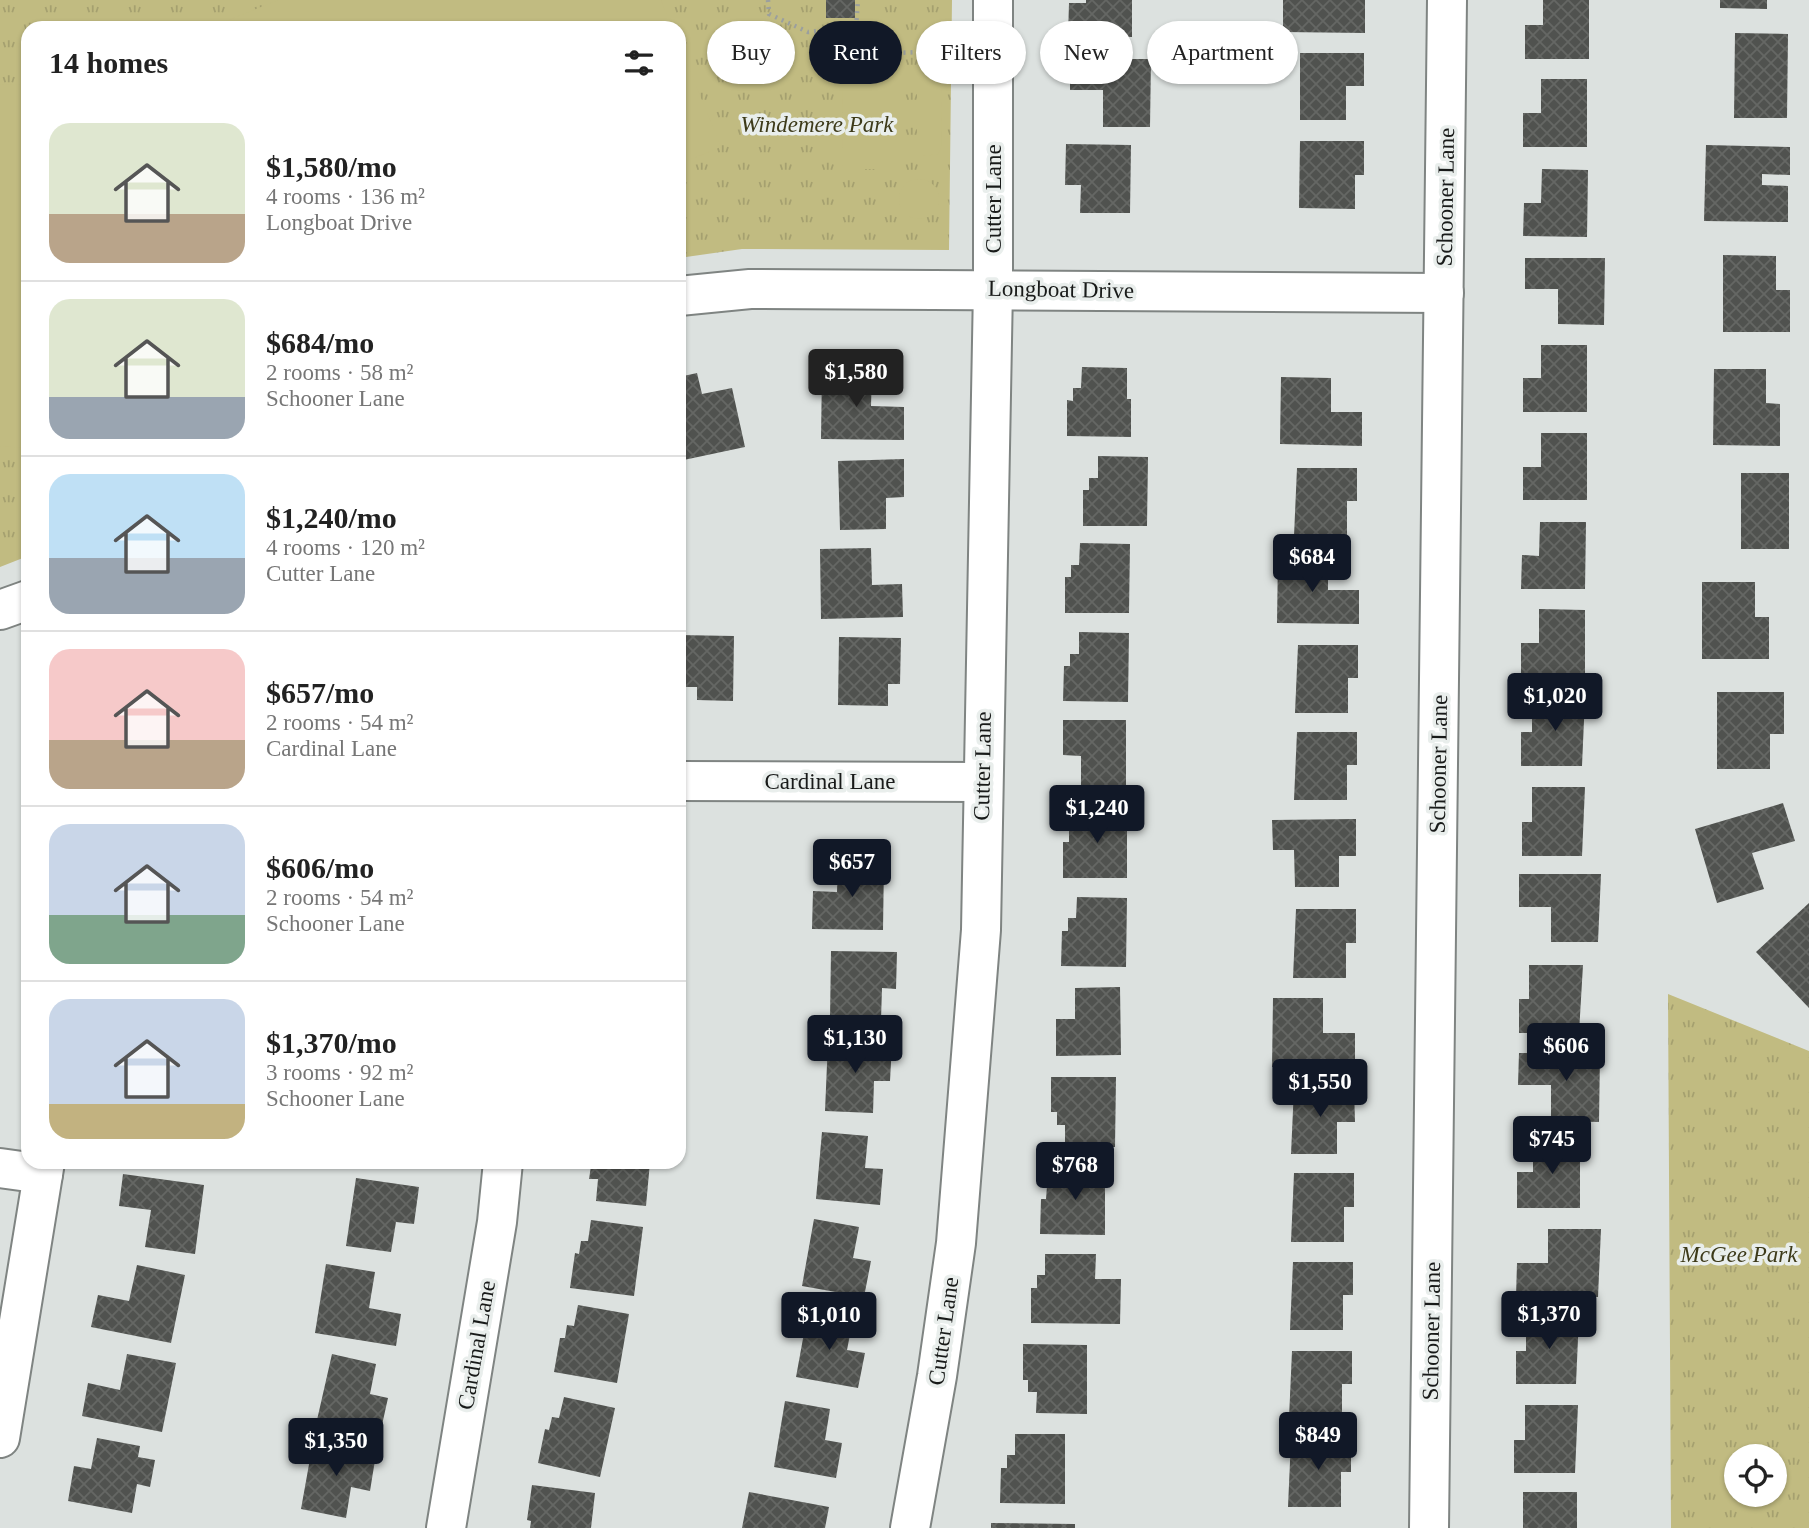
<!DOCTYPE html>
<meta charset="utf-8">
<style>
body{margin:0;font-family:Georgia,serif;background:#f2f2f2;color:#222;height:100vh;display:flex;flex-direction:column;font-size:26px;white-space:nowrap}
*{box-sizing:border-box;margin:0}
p{font-size:23px;color:#767676}
.icon{flex:none;width:38px;height:38px;fill:none;stroke:currentColor;stroke-width:2;stroke-linecap:round;stroke-linejoin:round}
.map{position:relative;flex:1;overflow:hidden}
.sheet{position:absolute;left:21px;top:21px;width:665px;height:1148px;display:flex;flex-direction:column;background:#fff;border-radius:21px;box-shadow:0 2px 5px #0004}
.sheet>*{flex:none}
.hud{position:absolute;left:707px;top:21px;width:665px;height:63px;display:flex;gap:14px}
.tools{position:absolute;left:1724px;top:1444px;display:grid;gap:14px}
.tools a{display:grid;place-items:center;width:63px;height:63px;border-radius:50%;background:#fff;box-shadow:0 2px 5px #0004;font-size:35px}
.price{position:absolute;translate:-50% -60px;padding:0 16px;border-radius:7px;background:#111827;color:#fff;font-size:23px;line-height:46px;filter:drop-shadow(0 2px 4px #0008)}
.price::after{content:'';position:absolute;left:50%;top:42px;width:21px;height:16px;margin-left:-10px;background:inherit;clip-path:polygon(0 0,100% 0,50% 100%)}
.price.current{background:#222;color:#fff}
ul{padding:0;list-style:none}
li{display:flex;align-items:center;gap:21px;height:175px;padding:0 28px}
li+li{border-top:2px solid #e0e0e0}
li span{display:grid;place-items:center;flex:none;width:196px;height:140px;border-radius:21px;color:#555}
li>.icon{margin-inline-start:auto}
span .icon{width:84px;height:84px;fill:#fffc;stroke-width:1}
li b{font-size:30px}
h2{display:flex;justify-content:space-between;align-items:center;height:84px;padding:0 28px;font-size:30px}
.chip{padding:0 24px;border-radius:32px;background:#fff;box-shadow:0 2px 5px #0004;font-size:24px;line-height:63px}
.chip.current{background:#111827;color:#fff}
.map>svg:first-child{display:block}
.park{fill:url(#park-tufts);fill-rule:evenodd}
.garden{fill:#c1bb81}
.building{fill:url(#building-cross-hatch)}
.lines{fill:none;stroke-linecap:round;stroke-linejoin:round}
.minor-casing{stroke:#7f8482;stroke-width:42}
.path{stroke:#9b9f9e;stroke-width:4.5;stroke-dasharray:2 5;stroke-linecap:butt}
.minor{stroke:#fff;stroke-width:38}
.labels{text-anchor:middle;stroke-width:7;stroke-linejoin:round;paint-order:stroke}
.park-label{font-size:23px;font-style:italic;fill:#3d3a19;stroke:#e9eeec}
.street-label{font-size:23px;fill:#181a19;stroke:#e9eeec}
</style>
<div class="map">
<svg width="1809" height="1528" viewBox="0 0 1809 1528">
<defs>
<pattern id="park-tufts" width="24" height="20" patternUnits="userSpaceOnUse" patternTransform="scale(1.75)"><rect width="24" height="20" fill="#c1bb81"/><path d="M3 7l-1-3M5 7V3M7 7l1-3M15 17l-1-3M17 17v-4M19 17l1-3" fill="none" stroke="#a5a06f"/></pattern>
<pattern id="building-cross-hatch" width="8" height="8" patternUnits="userSpaceOnUse" patternTransform="scale(1.75)"><rect width="8" height="8" fill="#50524f"/><path d="M0 0l8 8M0 8l8-8" fill="none" stroke="#656764"/></pattern>
</defs>
<rect width="100%" height="100%" fill="#dce1df"/>
<g class="park">
<polygon points="0,0 952,0 949,250 742,249 679,258 679,28 28,28 28,556 0,567"/>
<path d="M1668,994L1809,1051V1528H1671ZM1736,1456H1774V1494H1736Z"/>
</g>
<g class="garden">
<polygon points="278,0 661,0 672,28 209,28"/>
<polygon points="679,44 721,147 679,164"/>
<polygon points="925,60 935,61 942,72 941,148 938,154 924,156 917,147 917,70 920,63"/>
<polygon points="843,61 902,61 902,169 842,169"/>
<polygon points="28,84 28,448 0,446 0,85"/>
<circle cx="919" cy="199" r="20"/>
</g>
<g class="building">
<rect x="826" y="0" width="29" height="18"/>
<polygon points="1086,0 1132,0 1132,37 1068,36 1069,3 1086,3"/>
<polygon points="1283,0 1365,0 1365,33 1283,32"/>
<polygon points="1543,0 1589,0 1589,59 1525,59 1525,25 1543,25"/>
<polygon points="1720,0 1767,0 1767,9 1720,8"/>
<polygon points="1735,33 1788,34 1787,118 1734,118"/>
<polygon points="1300,53 1364,53 1364,86 1346,86 1346,120 1300,120"/>
<polygon points="1070,59 1151,59 1150,127 1103,127 1103,90 1070,90"/>
<polygon points="1541,79 1587,79 1587,147 1523,147 1523,113 1541,113"/>
<polygon points="1300,141 1364,141 1364,175 1355,175 1355,209 1299,208"/>
<polygon points="1066,144 1131,145 1130,213 1080,213 1081,185 1065,185"/>
<polygon points="1706,145 1790,147 1790,175 1762,174 1762,185 1788,186 1788,222 1704,221"/>
<polygon points="1542,169 1588,170 1587,237 1523,236 1524,203 1541,203"/>
<polygon points="1723,255 1776,256 1776,290 1790,290 1790,332 1723,332"/>
<polygon points="1525,258 1605,258 1604,325 1558,324 1558,289 1525,289"/>
<polygon points="1541,345 1587,345 1587,412 1523,412 1523,378 1541,378"/>
<polygon points="1082,367 1127,368 1127,399 1131,399 1131,437 1067,436 1067,400 1073,401 1073,388 1081,388"/>
<polygon points="1714,369 1766,369 1766,403 1780,404 1780,446 1713,445"/>
<polygon points="822,370 872,371 871,406 904,407 904,440 821,439"/>
<polygon points="697,373 702,394 732,388 745,447 679,461 679,377"/>
<polygon points="1281,377 1331,378 1331,412 1362,412 1362,446 1280,444"/>
<polygon points="1541,433 1587,433 1587,500 1523,500 1523,467 1541,467"/>
<polygon points="1098,456 1148,457 1147,526 1083,526 1083,490 1089,490 1089,478 1098,478"/>
<polygon points="904,459 904,497 886,498 886,529 840,530 838,461"/>
<polygon points="1297,468 1357,468 1357,501 1347,501 1347,536 1294,536"/>
<rect x="1741" y="473" width="48" height="76"/>
<polygon points="1540,522 1586,522 1585,589 1521,589 1522,555 1539,556"/>
<polygon points="1080,543 1130,544 1129,613 1065,613 1065,577 1071,577 1071,565 1079,565"/>
<polygon points="871,548 872,585 902,584 903,617 821,619 820,549"/>
<polygon points="1278,555 1328,556 1328,590 1359,590 1359,624 1277,623"/>
<polygon points="1702,582 1755,582 1755,617 1769,617 1769,659 1702,659"/>
<polygon points="1539,609 1585,610 1585,677 1521,676 1521,643 1539,643"/>
<polygon points="1079,632 1129,633 1128,702 1063,701 1064,666 1070,666 1070,654 1079,654"/>
<polygon points="679,635 734,636 733,701 697,700 697,687 679,687"/>
<polygon points="839,637 901,638 900,684 888,684 888,706 838,705"/>
<polygon points="1298,645 1358,645 1358,678 1348,678 1348,713 1295,713"/>
<polygon points="1717,692 1784,692 1784,734 1770,734 1770,769 1717,769"/>
<polygon points="1532,698 1585,698 1582,766 1521,766 1521,732 1532,732"/>
<polygon points="1063,720 1126,720 1126,789 1081,788 1081,756 1063,755"/>
<polygon points="1297,732 1357,732 1357,765 1347,765 1347,800 1294,800"/>
<polygon points="1532,787 1585,787 1582,856 1522,856 1522,822 1532,822"/>
<polygon points="1783,803 1795,841 1752,853 1764,889 1717,903 1695,829"/>
<polygon points="1077,808 1127,809 1127,878 1063,878 1063,842 1069,842 1069,830 1077,830"/>
<polygon points="1356,819 1356,856 1339,856 1339,887 1295,887 1294,850 1273,850 1272,820"/>
<polygon points="838,860 884,862 883,930 812,929 813,891 837,892"/>
<polygon points="1519,874 1601,874 1598,942 1551,942 1551,907 1519,907"/>
<polygon points="1077,897 1127,898 1126,967 1061,966 1062,931 1068,931 1068,918 1076,918"/>
<polygon points="1809,903 1809,1008 1756,952"/>
<polygon points="1296,909 1356,909 1356,943 1346,943 1346,978 1293,978"/>
<polygon points="831,951 897,952 896,989 882,988 881,1020 830,1019"/>
<polygon points="679,959 685,959 681,1022 679,1022"/>
<polygon points="1529,965 1583,965 1579,1033 1519,1033 1519,999 1529,999"/>
<polygon points="1120,987 1121,1055 1056,1056 1056,1019 1075,1019 1075,988"/>
<polygon points="1273,998 1323,998 1323,1033 1355,1033 1355,1067 1272,1067"/>
<polygon points="828,1041 892,1044 890,1081 874,1081 873,1113 825,1111"/>
<polygon points="1519,1053 1600,1054 1599,1122 1551,1121 1551,1085 1518,1085"/>
<polygon points="1051,1077 1116,1077 1115,1147 1065,1146 1065,1125 1057,1125 1057,1112 1051,1112"/>
<polygon points="1294,1088 1354,1088 1355,1122 1337,1122 1337,1154 1291,1154"/>
<polygon points="822,1132 868,1136 865,1168 883,1169 880,1205 816,1199"/>
<polygon points="1533,1140 1580,1140 1580,1208 1517,1208 1517,1172 1533,1172"/>
<polygon points="585,1162 650,1162 646,1206 596,1201 598,1179 589,1179 591,1166 585,1165"/>
<polygon points="1055,1165 1105,1165 1105,1235 1040,1234 1041,1199 1046,1199 1047,1186 1055,1186"/>
<polygon points="1294,1173 1354,1173 1354,1207 1344,1207 1344,1242 1291,1242"/>
<polygon points="123,1174 204,1185 195,1254 145,1247 151,1210 119,1206"/>
<polygon points="356,1178 419,1187 414,1224 396,1222 391,1252 346,1246"/>
<polygon points="814,1219 859,1227 853,1258 871,1261 864,1297 802,1286"/>
<polygon points="591,1220 643,1227 634,1296 570,1288 575,1253 579,1254 581,1241 588,1241"/>
<polygon points="1548,1229 1601,1229 1598,1297 1516,1297 1517,1263 1548,1263"/>
<polygon points="1045,1254 1096,1254 1095,1279 1121,1279 1120,1324 1031,1323 1031,1288 1037,1288 1037,1275 1045,1275"/>
<polygon points="1293,1262 1353,1262 1353,1295 1343,1295 1343,1330 1290,1330"/>
<polygon points="326,1264 375,1272 369,1308 401,1314 396,1346 315,1333"/>
<polygon points="137,1265 185,1275 171,1343 91,1327 98,1295 129,1301"/>
<polygon points="578,1305 629,1314 617,1383 554,1372 560,1338 565,1338 567,1325 574,1326"/>
<polygon points="808,1311 853,1319 847,1350 865,1353 858,1388 796,1377"/>
<polygon points="1526,1316 1579,1316 1576,1384 1516,1384 1516,1351 1526,1351"/>
<polygon points="1023,1344 1087,1345 1087,1414 1036,1413 1037,1392 1028,1392 1028,1380 1023,1380"/>
<polygon points="1292,1351 1352,1351 1352,1384 1342,1384 1342,1419 1289,1418"/>
<polygon points="127,1354 176,1363 162,1432 82,1416 88,1383 120,1390"/>
<polygon points="332,1354 376,1364 370,1394 388,1398 380,1434 317,1420"/>
<polygon points="564,1397 615,1408 600,1477 538,1463 545,1429 549,1430 552,1417 559,1418"/>
<polygon points="785,1401 830,1409 825,1440 842,1443 836,1478 774,1467"/>
<polygon points="1525,1405 1578,1405 1575,1473 1514,1473 1514,1440 1525,1440"/>
<polygon points="1015,1434 1065,1434 1065,1504 1000,1503 1001,1468 1007,1468 1007,1455 1015,1455"/>
<polygon points="97,1438 140,1446 138,1457 155,1460 150,1487 137,1484 132,1513 68,1501 74,1466 91,1469"/>
<polygon points="1291,1439 1351,1439 1351,1472 1341,1472 1341,1507 1288,1507"/>
<polygon points="313,1442 376,1454 370,1491 351,1487 346,1518 301,1509"/>
<polygon points="532,1485 595,1493 591,1528 530,1528 531,1521 527,1520"/>
<polygon points="749,1492 829,1507 825,1528 742,1528"/>
<rect x="1523" y="1492" width="54" height="36"/>
<polygon points="991,1523 1075,1524 1075,1528 991,1528"/>
</g>
<g class="lines">
<g class="minor-casing">
<g id="minor">
<polyline points="679,296 750,289 1444,293"/>
<polyline points="0,610 28,600"/>
<polyline points="679,781 981,782"/>
<polyline points="0,1168 43,1174"/>
<polyline points="0,1438 45,1162"/>
<polyline points="446,1528 497,1222 503,1162"/>
<polyline points="910,1528 937,1376 956,1243 981,930 993,288 993,0"/>
<polyline points="1429,1528 1447,0"/>
</g>
</g>
<g class="path">
<polyline points="768,0 769,14 808,32 856,27 893,53 951,51"/>
<polyline points="856,27 858,0"/>
</g>
<use href="#minor" class="minor"/>
</g>
<g class="labels">
<g class="park-label">
<text x="817" y="132">Windemere Park</text>
<text x="1739" y="1262">McGee Park</text>
</g>
<g class="street-label">
<text transform="translate(1445 197) rotate(-89)" y="8">Schooner Lane</text>
<text transform="translate(993 199) rotate(-90)" y="8">Cutter Lane</text>
<text transform="translate(1061 289) rotate(1)" y="8">Longboat Drive</text>
<text transform="translate(1438 764) rotate(-89)" y="8">Schooner Lane</text>
<text transform="translate(982 766) rotate(-89)" y="8">Cutter Lane</text>
<text x="830" y="789">Cardinal Lane</text>
<text transform="translate(943 1331) rotate(-82)" y="8">Cutter Lane</text>
<text transform="translate(1431 1331) rotate(-89)" y="8">Schooner Lane</text>
<text transform="translate(476 1345) rotate(-80)" y="8">Cardinal Lane</text>
</g>
</g>
</svg>
<div class="tools">
<a><svg class="icon" aria-label="locate" viewBox="0 0 24 24"><circle cx="12" cy="12" r="6"/><path d="M12 2v4M12 18v4M2 12h4M18 12h4"/></svg></a>
</div>
<b class="price current" style="left:856px;top:409px">$1,580</b>
<b class="price" style="left:1312px;top:594px">$684</b>
<b class="price" style="left:1555px;top:733px">$1,020</b>
<b class="price" style="left:1097px;top:845px">$1,240</b>
<b class="price" style="left:852px;top:899px">$657</b>
<b class="price" style="left:855px;top:1075px">$1,130</b>
<b class="price" style="left:1566px;top:1083px">$606</b>
<b class="price" style="left:1320px;top:1119px">$1,550</b>
<b class="price" style="left:1552px;top:1176px">$745</b>
<b class="price" style="left:1075px;top:1202px">$768</b>
<b class="price" style="left:1549px;top:1351px">$1,370</b>
<b class="price" style="left:829px;top:1352px">$1,010</b>
<b class="price" style="left:1318px;top:1472px">$849</b>
<b class="price" style="left:336px;top:1478px">$1,350</b>
<div class="hud">
<a class="chip">Buy</a>
<a class="chip current">Rent</a>
<a class="chip">Filters</a>
<a class="chip">New</a>
<a class="chip">Apartment</a>
</div>
<section class="sheet">
<h2>14 homes<svg class="icon" aria-label="filters" viewBox="0 0 24 24"><path d="M4 7h16M4 17h16"/><circle cx="9" cy="7" r="2"/><circle cx="15" cy="17" r="2"/></svg></h2>
<ul>
<li><span style="background:linear-gradient(#dfe7d0 65%,#b9a48a 0)"><svg class="icon" aria-label="home" viewBox="0 0 24 24"><path d="M3 11l9-7 9 7M6 9v11h12V9"/></svg></span><div><b>$1,580/mo</b><p>4 rooms · 136 m²</p><p>Longboat Drive</p></div></li>
<li><span style="background:linear-gradient(#dfe7d0 70%,#9aa5b1 0)"><svg class="icon" aria-label="home" viewBox="0 0 24 24"><path d="M3 11l9-7 9 7M6 9v11h12V9"/></svg></span><div><b>$684/mo</b><p>2 rooms · 58 m²</p><p>Schooner Lane</p></div></li>
<li><span style="background:linear-gradient(#bfe0f5 60%,#9aa5b1 0)"><svg class="icon" aria-label="home" viewBox="0 0 24 24"><path d="M3 11l9-7 9 7M6 9v11h12V9"/></svg></span><div><b>$1,240/mo</b><p>4 rooms · 120 m²</p><p>Cutter Lane</p></div></li>
<li><span style="background:linear-gradient(#f6c9c9 65%,#b9a48a 0)"><svg class="icon" aria-label="home" viewBox="0 0 24 24"><path d="M3 11l9-7 9 7M6 9v11h12V9"/></svg></span><div><b>$657/mo</b><p>2 rooms · 54 m²</p><p>Cardinal Lane</p></div></li>
<li><span style="background:linear-gradient(#c9d6e8 65%,#7fa58c 0)"><svg class="icon" aria-label="home" viewBox="0 0 24 24"><path d="M3 11l9-7 9 7M6 9v11h12V9"/></svg></span><div><b>$606/mo</b><p>2 rooms · 54 m²</p><p>Schooner Lane</p></div></li>
<li><span style="background:linear-gradient(#c9d6e8 75%,#c2b280 0)"><svg class="icon" aria-label="home" viewBox="0 0 24 24"><path d="M3 11l9-7 9 7M6 9v11h12V9"/></svg></span><div><b>$1,370/mo</b><p>3 rooms · 92 m²</p><p>Schooner Lane</p></div></li>
</ul>
</section>
</div>
